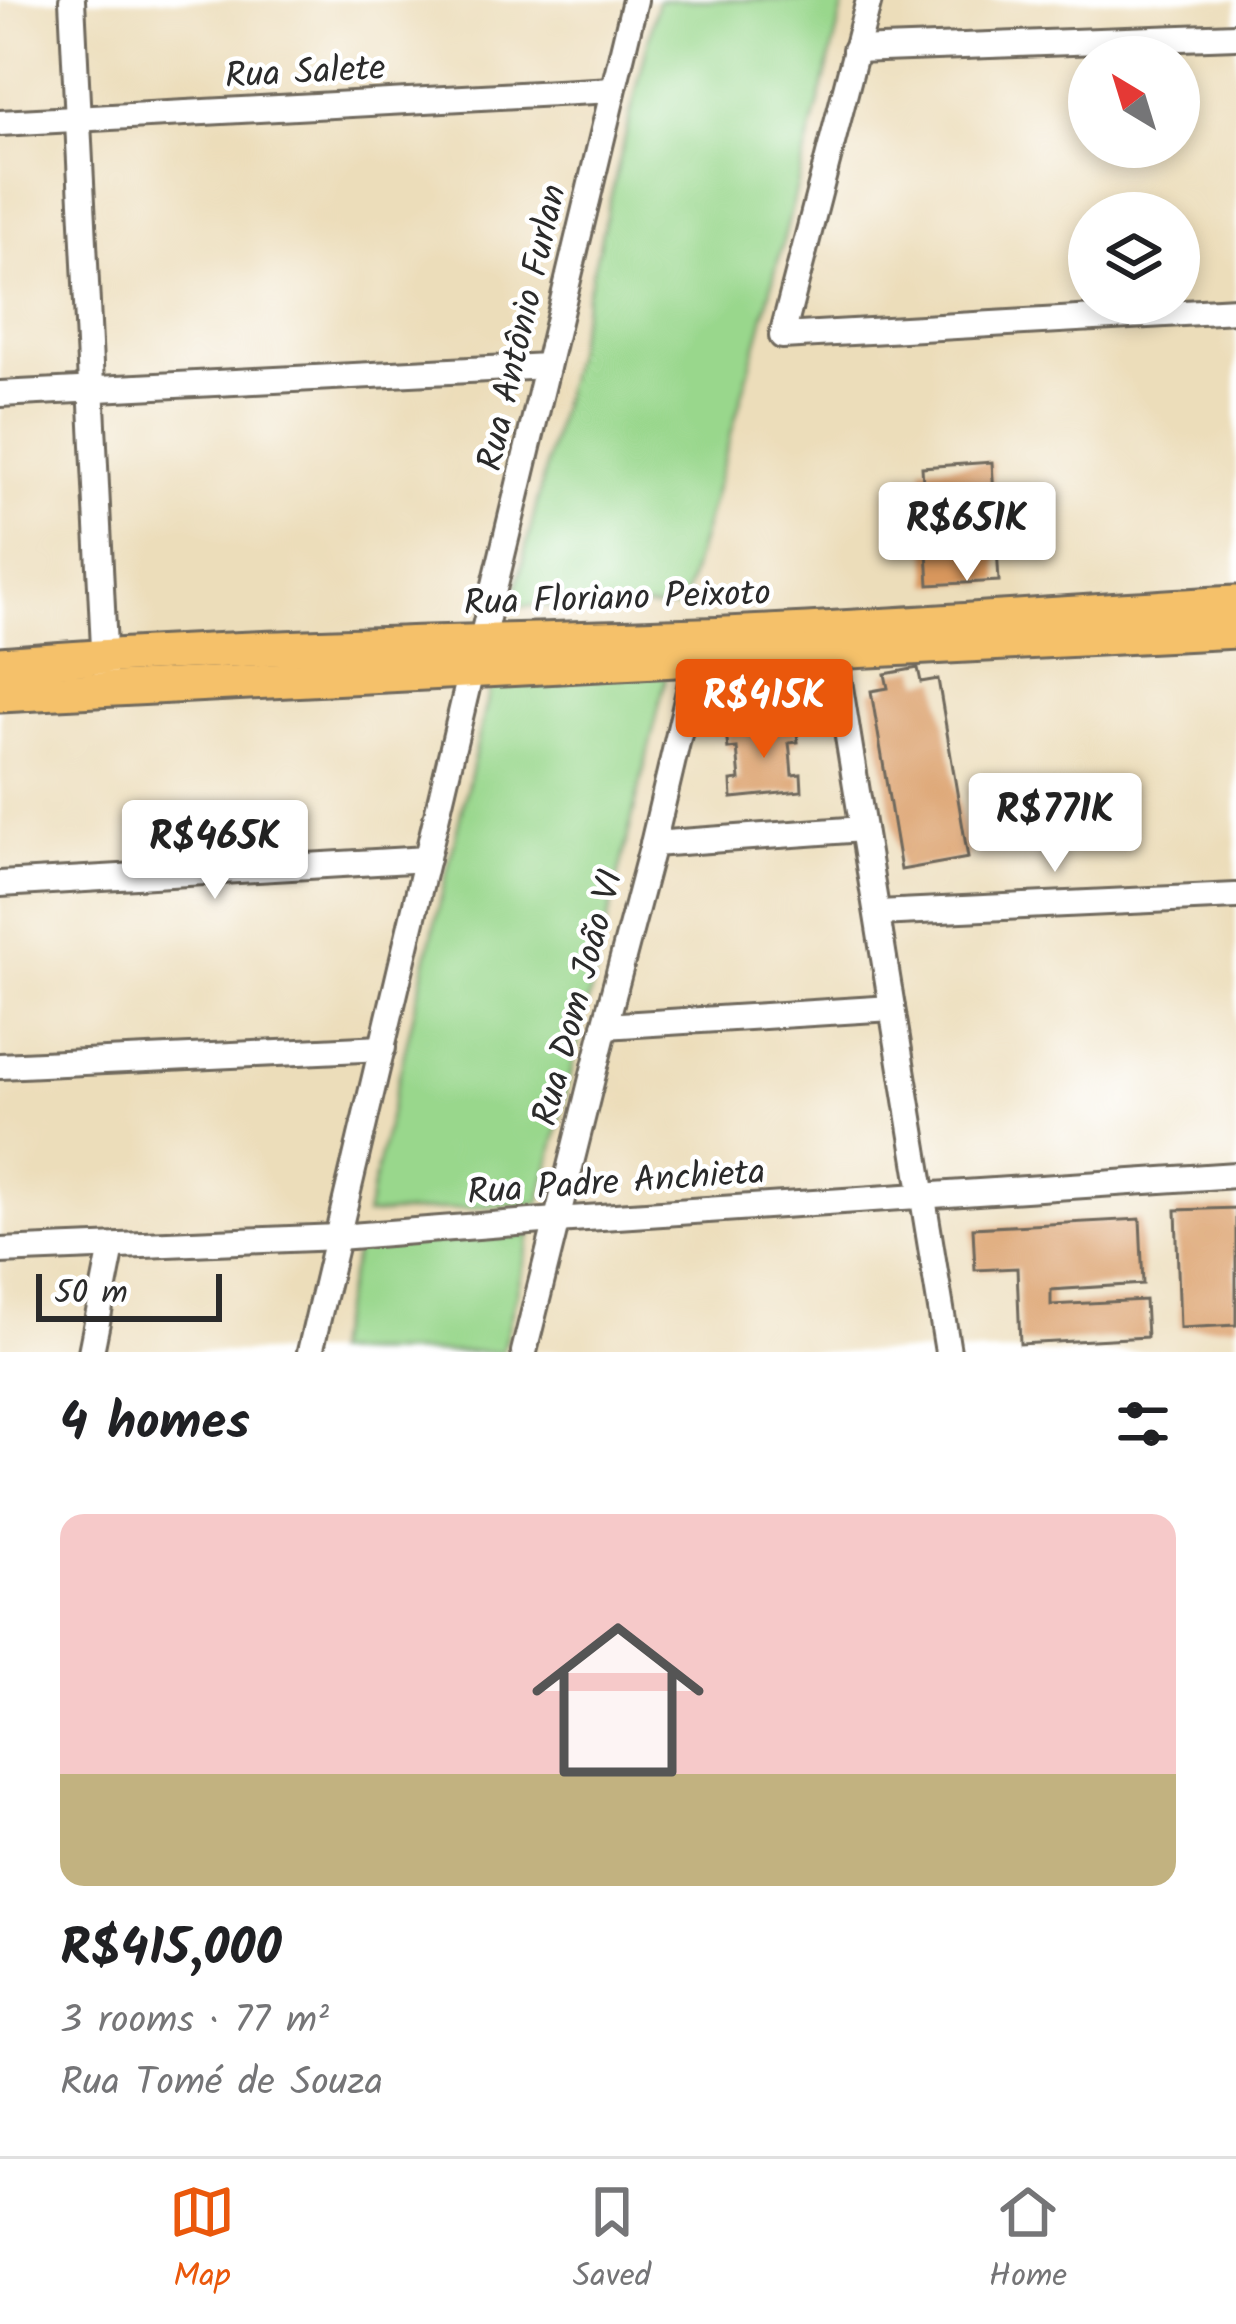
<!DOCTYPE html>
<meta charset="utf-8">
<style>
body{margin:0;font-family:Kalam,sans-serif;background:#f6f6f6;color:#202124;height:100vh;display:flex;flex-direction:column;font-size:45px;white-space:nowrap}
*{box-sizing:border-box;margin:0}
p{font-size:39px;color:#757577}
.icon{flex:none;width:66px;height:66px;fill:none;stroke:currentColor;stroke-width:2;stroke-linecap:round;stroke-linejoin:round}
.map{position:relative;height:1352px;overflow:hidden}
.sheet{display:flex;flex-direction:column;background:#fff;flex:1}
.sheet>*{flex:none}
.needle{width:78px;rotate:322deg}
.tools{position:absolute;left:1068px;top:36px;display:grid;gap:24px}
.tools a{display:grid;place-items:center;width:132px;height:132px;border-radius:50%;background:#fff;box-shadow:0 6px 18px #0003;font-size:60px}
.scale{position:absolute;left:36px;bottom:30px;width:186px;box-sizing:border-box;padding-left:12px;border:6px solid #2b2b2b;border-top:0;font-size:33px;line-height:42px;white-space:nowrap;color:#2b2b2b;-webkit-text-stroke:9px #fff;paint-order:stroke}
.price{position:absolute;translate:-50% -102px;padding:0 27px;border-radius:12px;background:#fff;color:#222;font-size:39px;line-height:78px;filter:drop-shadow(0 3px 6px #0008)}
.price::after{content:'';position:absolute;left:50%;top:72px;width:36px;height:27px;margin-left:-18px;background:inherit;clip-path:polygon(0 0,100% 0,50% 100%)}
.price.active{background:#ea580c;color:#fff}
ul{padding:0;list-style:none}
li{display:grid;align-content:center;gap:24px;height:636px;padding:0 60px}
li+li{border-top:3px solid #e0e0e0}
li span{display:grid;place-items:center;height:372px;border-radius:24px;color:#555}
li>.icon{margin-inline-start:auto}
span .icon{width:216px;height:216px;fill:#fffc;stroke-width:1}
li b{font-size:51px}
h2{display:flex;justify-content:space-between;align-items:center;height:144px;padding:0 60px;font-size:51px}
.tab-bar{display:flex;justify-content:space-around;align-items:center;height:168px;border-top:3px solid #e0e0e0;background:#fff;font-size:33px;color:#757577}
.tab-bar a{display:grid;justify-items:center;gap:6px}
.tab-bar .active{color:#ea580c}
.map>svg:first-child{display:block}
.green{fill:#99d78c;stroke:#62815c;stroke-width:3}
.building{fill:#d8975d}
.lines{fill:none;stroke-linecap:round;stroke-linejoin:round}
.minor-casing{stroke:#6f695d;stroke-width:30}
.major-casing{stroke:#6f695d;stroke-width:39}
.minor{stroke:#fff;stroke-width:24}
.major{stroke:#f5c16b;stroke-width:33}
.labels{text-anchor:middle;stroke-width:9;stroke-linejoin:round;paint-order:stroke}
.street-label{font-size:36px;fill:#2b2b2b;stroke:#fff}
</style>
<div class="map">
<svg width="1236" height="1352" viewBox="0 0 1236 1352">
<rect width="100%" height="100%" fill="#fff"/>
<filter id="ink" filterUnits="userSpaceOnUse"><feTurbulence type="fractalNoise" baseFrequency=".00833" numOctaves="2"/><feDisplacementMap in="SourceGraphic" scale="24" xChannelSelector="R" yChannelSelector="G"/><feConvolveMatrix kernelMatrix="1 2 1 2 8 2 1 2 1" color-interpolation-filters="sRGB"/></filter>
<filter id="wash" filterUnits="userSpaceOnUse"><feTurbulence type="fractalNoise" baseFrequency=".004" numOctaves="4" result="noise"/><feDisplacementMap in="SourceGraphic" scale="48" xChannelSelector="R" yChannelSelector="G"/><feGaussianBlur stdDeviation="2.7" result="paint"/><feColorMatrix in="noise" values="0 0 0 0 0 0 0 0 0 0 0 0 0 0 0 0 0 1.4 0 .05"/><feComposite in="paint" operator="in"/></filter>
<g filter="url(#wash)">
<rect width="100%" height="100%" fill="#ecddba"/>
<g class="green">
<polygon points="658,0 845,0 760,331 682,608 512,606"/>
<polygon points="667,673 540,1203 366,1215 493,677"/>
<polygon points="531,1235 502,1352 331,1352 357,1248"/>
</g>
<g id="blocks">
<g class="building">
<polygon points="992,462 999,581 929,585 922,467"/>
<polygon points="918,668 921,682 938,679 968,858 901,870 871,691 888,688 885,674"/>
<polygon points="796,725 798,742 789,743 790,751 792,775 801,774 802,791 732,798 731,781 740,780 737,748 728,749 726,732"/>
<polygon points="1236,1208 1236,1325 1180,1328 1176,1210"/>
<polygon points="1140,1219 1143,1284 1051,1290 1051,1305 1145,1300 1147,1337 1020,1344 1017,1268 975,1270 973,1228"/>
</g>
</g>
</g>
<g filter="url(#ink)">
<use href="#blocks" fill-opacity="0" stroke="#6f695d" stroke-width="3"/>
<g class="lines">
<g class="minor-casing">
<g id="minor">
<polyline points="72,0 105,668"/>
<polyline points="869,0 782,336 1236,310"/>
<polyline points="855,50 1236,36"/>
<polyline points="0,123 613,90"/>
<polyline points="0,394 547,366"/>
<polyline points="832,638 948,1352"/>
<polyline points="653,844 863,829"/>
<polyline points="0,884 427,859"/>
<polyline points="878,913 1236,896"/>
<polyline points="605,1026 892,1008"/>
<polyline points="0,1066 383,1048"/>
<polyline points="0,1251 338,1237 556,1220 1236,1175"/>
<polyline points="91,1352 112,1247"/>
<polyline points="310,1352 471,671 482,639 635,0"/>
<polyline points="524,1352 605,1026 653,844 699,649"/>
</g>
</g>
<g class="major-casing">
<g id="major">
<path d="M0,664C233,645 467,643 700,635C879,628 1058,613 1236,603"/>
<polyline points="0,695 1236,631"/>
</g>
</g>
<use href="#minor" class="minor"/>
<use href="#major" class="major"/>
</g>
</g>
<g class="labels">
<g class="street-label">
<text transform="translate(305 70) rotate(-3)" y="13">Rua Salete</text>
<text transform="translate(520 327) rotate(-77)" y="13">Rua Antônio Furlan</text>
<text transform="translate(617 596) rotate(-2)" y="13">Rua Floriano Peixoto</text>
<text transform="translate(576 997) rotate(-75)" y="13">Rua Dom João VI</text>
<text transform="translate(616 1180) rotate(-4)" y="13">Rua Padre Anchieta</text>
</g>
</g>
</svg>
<div class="tools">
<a><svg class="needle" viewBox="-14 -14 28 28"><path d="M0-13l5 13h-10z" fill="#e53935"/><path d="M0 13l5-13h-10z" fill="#757577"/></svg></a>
<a><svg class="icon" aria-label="layers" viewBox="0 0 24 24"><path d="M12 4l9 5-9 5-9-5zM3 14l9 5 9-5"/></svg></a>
</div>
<div class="scale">50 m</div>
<b class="price" style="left:967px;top:584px">R$651K</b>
<b class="price active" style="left:764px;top:761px">R$415K</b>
<b class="price" style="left:1055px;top:875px">R$771K</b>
<b class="price" style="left:215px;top:902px">R$465K</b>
</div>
<section class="sheet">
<h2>4 homes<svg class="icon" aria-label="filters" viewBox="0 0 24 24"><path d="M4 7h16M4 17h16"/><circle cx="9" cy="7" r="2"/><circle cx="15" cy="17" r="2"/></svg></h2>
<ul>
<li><span style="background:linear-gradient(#f6c9c9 70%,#c2b280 0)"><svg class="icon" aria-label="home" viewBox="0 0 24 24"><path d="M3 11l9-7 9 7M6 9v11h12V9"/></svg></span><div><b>R$415,000</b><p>3 rooms · 77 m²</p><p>Rua Tomé de Souza</p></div></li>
</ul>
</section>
<nav class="tab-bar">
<a class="active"><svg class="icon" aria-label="map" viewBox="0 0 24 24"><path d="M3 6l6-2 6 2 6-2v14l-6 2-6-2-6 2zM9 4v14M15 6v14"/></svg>Map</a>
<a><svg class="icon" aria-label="saved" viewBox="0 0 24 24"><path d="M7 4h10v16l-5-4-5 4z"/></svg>Saved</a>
<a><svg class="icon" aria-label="home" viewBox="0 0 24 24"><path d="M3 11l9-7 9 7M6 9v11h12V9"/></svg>Home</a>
</nav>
